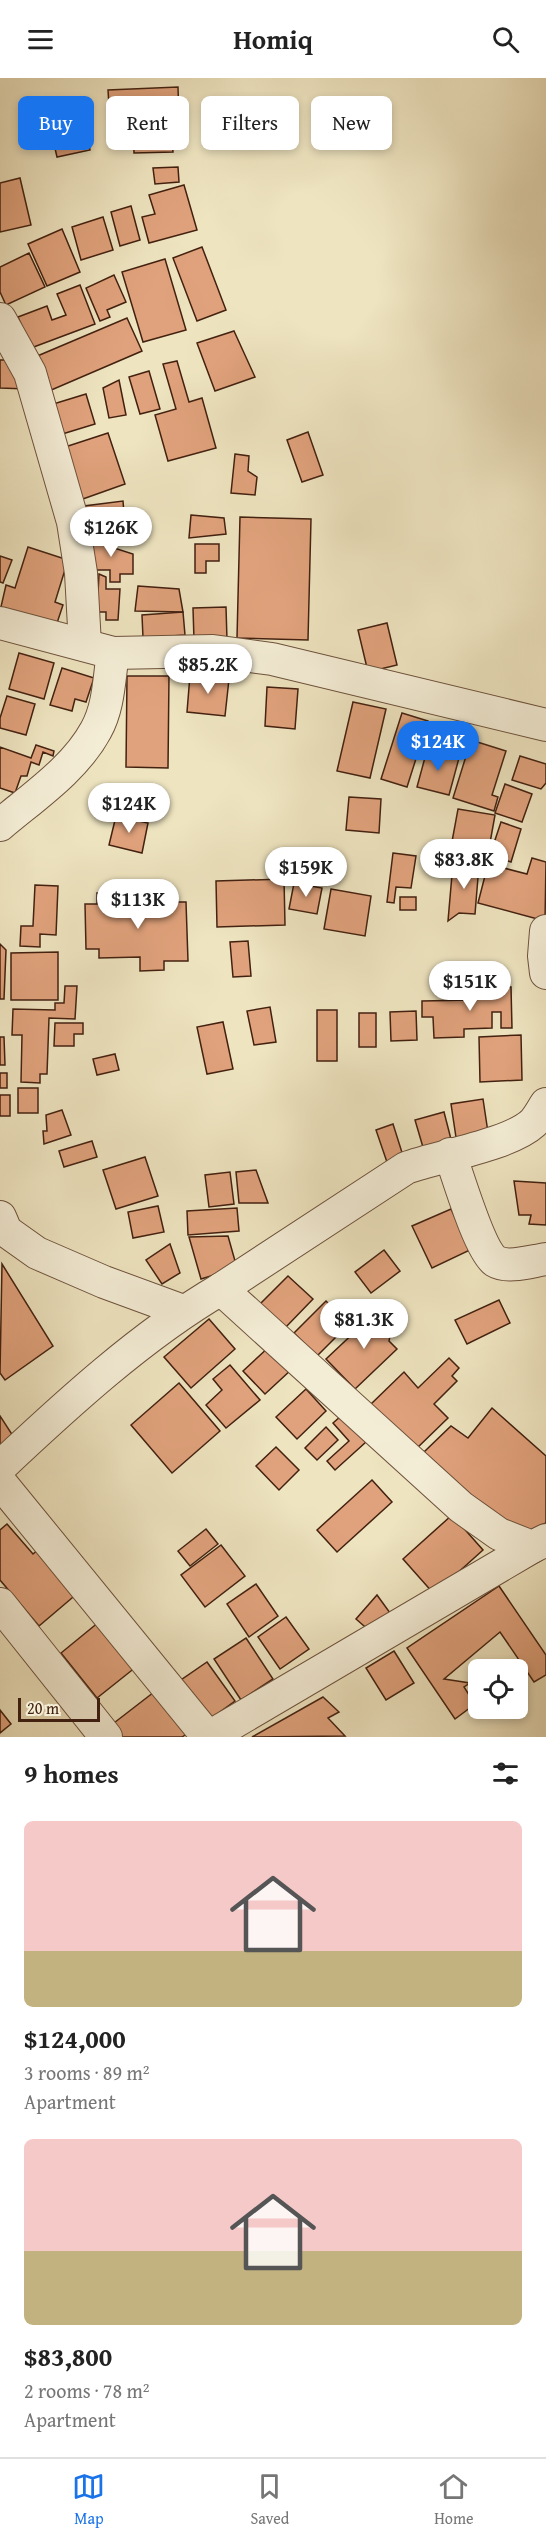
<!DOCTYPE html>
<meta charset="utf-8">
<style>
body{margin:0;font-family:"Gentium Book Plus",serif;background:#f2f2f2;color:#222;height:100vh;display:flex;flex-direction:column;font-size:22px;white-space:nowrap}
*{box-sizing:border-box;margin:0}
p{font-size:20px;color:#767676}
.icon{flex:none;width:33px;height:33px;fill:none;stroke:currentColor;stroke-width:2;stroke-linecap:round;stroke-linejoin:round}
.map{position:relative;height:1659px;overflow:hidden}
.drawer{display:flex;flex-direction:column;background:#fff;flex:1}
.drawer>*{flex:none}
.guide{position:absolute;left:18px;top:18px;width:510px;height:54px;display:flex;gap:12px}
.fabs{position:absolute;left:468px;top:1581px;display:grid;gap:12px}
.fabs a{display:grid;place-items:center;width:60px;height:60px;border-radius:9px;background:#fff;box-shadow:0 3px 9px #0003;font-size:30px}
.scale{position:absolute;left:18px;bottom:15px;width:82px;box-sizing:border-box;padding-left:6px;border:3px solid #432110;border-top:0;font-size:16px;line-height:21px;white-space:nowrap;color:#432110;-webkit-text-stroke:4px #f4edd6;paint-order:stroke}
.price{position:absolute;translate:-50% -51px;padding:0 14px;border-radius:21px;background:#fff;color:#222;font-size:20px;line-height:39px;filter:drop-shadow(0 2px 3px #0008)}
.price::after{content:'';position:absolute;left:50%;top:36px;width:18px;height:14px;margin-left:-9px;background:inherit;clip-path:polygon(0 0,100% 0,50% 100%)}
.price.current{background:#1a73e8;color:#fff}
ul{padding:0;list-style:none}
li{display:grid;align-content:center;gap:12px;height:318px;padding:0 24px}
li span{display:grid;place-items:center;height:186px;border-radius:9px;color:#555}
li>.icon{margin-inline-start:auto}
span .icon{width:108px;height:108px;fill:#fffc;stroke-width:1}
li b{font-size:26px}
h2{display:flex;justify-content:space-between;align-items:center;height:72px;padding:0 24px;font-size:26px}
.chip{padding:0 21px;border-radius:9px;background:#fff;box-shadow:0 3px 9px #0003;font-size:21px;line-height:54px}
.chip.current{background:#1a73e8;color:#fff}
header{display:flex;justify-content:space-between;align-items:center;height:78px;padding:0 24px;background:#fff;font-size:27px;font-weight:800}
.dock{display:flex;justify-content:space-around;align-items:center;height:84px;border-top:2px solid #e0e0e0;background:#fff;font-size:16px;color:#767676}
.dock a{display:grid;justify-items:center;gap:3px}
.dock .current{color:#1a73e8}
.map>svg:first-child{display:block}
.building{fill:#e0a27c;stroke:#432110;stroke-width:1.5}
.lines{fill:none;stroke-linecap:round;stroke-linejoin:round}
.minor-casing{stroke:#6e523c;stroke-width:34}
.minor{stroke:#f4edd6;stroke-width:32}
</style>
<header><svg class="icon" aria-label="menu" viewBox="0 0 24 24"><path d="M4 6h16M4 12h16M4 18h16"/></svg>Homiq<svg class="icon" aria-label="search" viewBox="0 0 24 24"><circle cx="10" cy="10" r="6"/><path d="M15 15l6 6"/></svg></header>
<div class="map">
<svg width="546" height="1659" viewBox="0 0 546 1659">
<rect width="100%" height="100%" fill="#eee4c0"/>
<filter id="stains"><feTurbulence type="fractalNoise" baseFrequency=".00333" numOctaves="4"/><feColorMatrix values="0 0 0 0 .2 0 0 0 0 .09 0 0 0 0 .02 0 0 0 .5 -.17"/></filter>
<radialGradient id="worn" r=".72"><stop offset=".6" stop-color="#630" stop-opacity="0"/><stop offset="1" stop-color="#630" stop-opacity=".3"/></radialGradient>
<g class="building">
<polygon points="178,9 179,44 171,44 173,74 134,75 133,42 110,43 108,12"/>
<polygon points="82,32 90,72 57,79 48,40"/>
<polygon points="178,89 179,104 155,106 153,90"/>
<polygon points="20,100 31,147 0,154 0,105"/>
<polygon points="184,107 197,152 149,165 142,139 155,136 149,117"/>
<polygon points="131,128 140,162 120,168 111,134"/>
<polygon points="103,139 113,172 81,182 72,149"/>
<polygon points="62,151 80,194 47,208 28,166"/>
<polygon points="202,169 226,232 197,243 173,180"/>
<polygon points="29,175 45,209 6,227 0,214 0,189"/>
<polygon points="165,181 186,252 143,264 122,194"/>
<polygon points="114,197 126,224 107,232 110,239 100,243 86,210"/>
<polygon points="80,207 95,246 31,270 18,239 47,228 52,242 66,237 57,216"/>
<polygon points="127,240 142,273 49,313 35,279"/>
<polygon points="234,253 255,299 215,313 197,265"/>
<polygon points="0,282 15,282 26,311 0,310"/>
<polygon points="177,283 189,324 202,320 216,370 168,383 155,337 176,331 163,286"/>
<polygon points="149,293 160,331 140,336 129,299"/>
<polygon points="119,302 126,337 109,340 103,310"/>
<polygon points="86,316 95,346 59,357 50,327"/>
<polygon points="308,354 323,397 302,404 287,362"/>
<polygon points="108,355 125,406 80,422 62,370"/>
<polygon points="235,376 249,378 248,393 257,399 255,417 231,415"/>
<polygon points="123,423 125,447 86,451 84,428"/>
<polygon points="191,437 224,440 226,456 189,460"/>
<polygon points="240,439 311,441 308,562 237,560"/>
<polygon points="93,458 114,458 114,470 133,476 133,496 120,496 120,504 110,504 110,492 93,492"/>
<polygon points="195,466 219,466 219,483 206,483 206,495 195,495"/>
<polygon points="28,469 68,482 55,524 63,527 55,551 0,533 6,507 15,510"/>
<polygon points="0,478 12,482 3,505 0,504"/>
<polygon points="99,496 106,499 106,511 120,511 118,542 106,542 106,534 97,534"/>
<polygon points="138,508 179,511 183,534 135,533"/>
<polygon points="226,529 227,562 194,562 193,530"/>
<polygon points="183,534 185,557 143,560 142,537"/>
<polygon points="387,545 397,587 368,594 358,552"/>
<polygon points="19,575 54,585 44,621 9,611"/>
<polygon points="62,590 94,600 86,624 75,621 72,633 50,627"/>
<polygon points="190,597 229,601 225,638 187,634"/>
<polygon points="127,598 169,598 168,690 126,689"/>
<polygon points="267,609 298,611 295,651 265,648"/>
<polygon points="7,618 35,626 26,657 0,650 0,640"/>
<polygon points="353,624 386,631 370,700 337,693"/>
<polygon points="402,635 428,643 407,709 381,701"/>
<polygon points="471,662 506,673 492,717 498,719 494,733 453,720"/>
<polygon points="36,667 54,673 53,678 43,674 39,687 31,684 27,698 21,698 15,715 0,710 0,669 31,680"/>
<polygon points="427,672 459,680 449,717 417,709"/>
<polygon points="520,678 546,686 546,705 541,711 512,702"/>
<polygon points="505,706 532,716 522,744 495,735"/>
<polygon points="349,719 381,721 379,755 346,752"/>
<polygon points="458,731 495,737 488,776 451,769"/>
<polygon points="116,738 148,745 142,775 109,767"/>
<polygon points="501,744 521,751 511,784 490,777"/>
<polygon points="393,775 416,778 411,810 396,809 394,825 387,824"/>
<polygon points="532,780 546,784 545,843 478,825 488,786 527,796"/>
<polygon points="453,785 479,787 475,836 459,835 448,843"/>
<polygon points="284,801 285,847 217,849 216,803"/>
<polygon points="294,805 322,810 317,836 289,831"/>
<polygon points="35,807 58,808 56,857 40,856 40,869 20,868 21,848 33,848"/>
<polygon points="331,811 371,818 365,858 324,851"/>
<polygon points="156,813 156,824 186,824 188,883 164,883 164,892 140,893 140,879 99,880 99,871 86,871 85,826 97,826 97,815 116,815 117,826 127,826 127,833 138,833 137,814"/>
<rect x="400" y="819" width="16" height="13"/>
<polygon points="248,863 251,898 233,899 230,864"/>
<polygon points="0,866 6,872 4,921 0,921"/>
<polygon points="58,874 58,922 11,922 11,875"/>
<polygon points="65,908 77,908 75,941 49,940 47,996 40,996 40,1005 21,1004 22,957 12,957 13,931 55,932 55,925 64,925"/>
<polygon points="511,909 512,950 501,950 501,934 492,934 492,950 464,951 464,959 434,960 433,939 422,939 422,923 471,922 471,910"/>
<polygon points="270,929 276,964 254,967 247,933"/>
<rect x="317" y="932" width="20" height="51"/>
<polygon points="416,933 417,962 391,963 390,934"/>
<rect x="359" y="935" width="17" height="34"/>
<polygon points="223,944 233,991 207,996 197,949"/>
<polygon points="55,945 83,945 83,956 74,956 74,968 54,968"/>
<polygon points="521,957 522,1002 480,1004 479,959"/>
<polygon points="0,959 4,959 5,987 0,987"/>
<polygon points="115,976 119,992 97,997 93,981"/>
<rect x="0" y="995" width="7" height="15"/>
<rect x="18" y="1010" width="20" height="25"/>
<rect x="0" y="1017" width="10" height="21"/>
<polygon points="483,1021 489,1061 457,1066 451,1026"/>
<polygon points="62,1032 71,1057 44,1066 43,1053 47,1053 46,1037"/>
<polygon points="444,1034 453,1069 425,1076 415,1042"/>
<polygon points="393,1046 405,1084 389,1090 376,1052"/>
<polygon points="92,1063 97,1079 64,1089 59,1073"/>
<polygon points="145,1079 158,1118 116,1131 103,1092"/>
<polygon points="256,1092 268,1125 239,1125 236,1094"/>
<polygon points="230,1094 234,1126 209,1129 205,1097"/>
<polygon points="514,1103 546,1105 546,1147 529,1146 531,1137 519,1137"/>
<polygon points="158,1128 164,1154 133,1160 128,1134"/>
<polygon points="237,1130 239,1153 188,1157 187,1133"/>
<polygon points="451,1131 470,1172 432,1190 412,1148"/>
<polygon points="228,1158 237,1190 201,1201 189,1159"/>
<polygon points="170,1166 180,1195 162,1206 146,1182"/>
<polygon points="384,1172 400,1193 371,1215 355,1194"/>
<polygon points="2,1186 53,1268 5,1302 0,1295"/>
<polygon points="288,1198 313,1221 285,1250 260,1226"/>
<polygon points="499,1222 510,1245 467,1266 455,1242"/>
<polygon points="326,1223 349,1246 317,1278 294,1255"/>
<polygon points="376,1234 393,1243 389,1263 397,1271 355,1311 326,1281"/>
<polygon points="209,1241 235,1271 191,1310 164,1279"/>
<polygon points="270,1268 292,1291 265,1316 243,1293"/>
<polygon points="449,1280 459,1290 452,1298 457,1303 434,1326 448,1340 415,1372 370,1327 404,1294 418,1310"/>
<polygon points="230,1287 260,1322 226,1350 206,1327 222,1312 213,1301"/>
<polygon points="179,1305 220,1353 172,1395 131,1347"/>
<polygon points="306,1311 326,1333 297,1361 276,1339"/>
<polygon points="492,1330 546,1378 546,1445 531,1452 496,1440 424,1374 451,1348 468,1360"/>
<polygon points="0,1338 15,1361 0,1371"/>
<polygon points="341,1338 366,1364 335,1392 327,1383 349,1363 333,1345"/>
<polygon points="326,1349 338,1362 317,1382 305,1370"/>
<polygon points="276,1369 299,1392 279,1412 256,1388"/>
<polygon points="372,1402 392,1424 337,1474 317,1452"/>
<polygon points="452,1437 483,1472 434,1516 403,1481"/>
<polygon points="7,1446 33,1476 40,1470 79,1514 39,1548 0,1502 0,1452"/>
<polygon points="206,1451 218,1466 190,1488 178,1473"/>
<polygon points="221,1467 245,1498 205,1529 181,1497"/>
<polygon points="256,1506 278,1538 249,1559 227,1526"/>
<polygon points="499,1508 546,1577 546,1597 534,1604 500,1554 444,1601 470,1605 464,1609 475,1626 455,1641 407,1570"/>
<polygon points="377,1517 393,1539 371,1554 356,1541"/>
<polygon points="105,1539 141,1585 97,1620 61,1575"/>
<polygon points="286,1539 309,1571 280,1591 258,1559"/>
<polygon points="246,1560 273,1601 241,1622 214,1581"/>
<polygon points="394,1573 414,1605 386,1622 366,1590"/>
<polygon points="207,1584 235,1623 206,1644 178,1604"/>
<polygon points="158,1611 191,1653 182,1659 119,1659 110,1648"/>
<polygon points="323,1619 339,1634 328,1640 345,1658 252,1659"/>
<polygon points="0,1632 11,1646 0,1655"/>
</g>
<g class="lines">
<g class="minor-casing">
<g id="minor">
<polyline points="0,241 30,295 73,444 81,495 85,567"/>
<polyline points="0,545 113,575 213,573 272,581 546,647"/>
<path d="M0,747C33,719 75,691 96,652C109,629 109,600 113,575"/>
<polyline points="546,853 544,878 546,895"/>
<path d="M450,1076C458,1098 479,1171 495,1183C508,1191 532,1183 546,1181"/>
<polyline points="0,1139 6,1153 37,1175 104,1204 183,1233"/>
<path d="M221,1211L406,1090C439,1078 509,1067 533,1045C538,1040 542,1032 546,1026"/>
<path d="M0,1389C66,1327 142,1257 221,1211L461,1429L499,1456L532,1469L546,1462"/>
<polyline points="0,1404 208,1659"/>
<polyline points="0,1526 106,1659"/>
<polyline points="209,1659 532,1469"/>
</g>
</g>
<use href="#minor" class="minor"/>
</g>
<rect width="100%" height="100%" filter="url(#stains)"/>
<rect width="100%" height="100%" fill="url(#worn)"/>
</svg>
<div class="fabs">
<a><svg class="icon" aria-label="locate" viewBox="0 0 24 24"><circle cx="12" cy="12" r="6"/><path d="M12 2v4M12 18v4M2 12h4M18 12h4"/></svg></a>
</div>
<div class="scale">20 m</div>
<b class="price" style="left:111px;top:480px">$126K</b>
<b class="price" style="left:208px;top:617px">$85.2K</b>
<b class="price current" style="left:438px;top:694px">$124K</b>
<b class="price" style="left:129px;top:756px">$124K</b>
<b class="price" style="left:464px;top:812px">$83.8K</b>
<b class="price" style="left:306px;top:820px">$159K</b>
<b class="price" style="left:138px;top:852px">$113K</b>
<b class="price" style="left:470px;top:934px">$151K</b>
<b class="price" style="left:364px;top:1272px">$81.3K</b>
<div class="guide">
<a class="chip current">Buy</a>
<a class="chip">Rent</a>
<a class="chip">Filters</a>
<a class="chip">New</a>
</div>
</div>
<section class="drawer">
<h2>9 homes<svg class="icon" aria-label="filters" viewBox="0 0 24 24"><path d="M4 7h16M4 17h16"/><circle cx="9" cy="7" r="2"/><circle cx="15" cy="17" r="2"/></svg></h2>
<ul>
<li><span style="background:linear-gradient(#f6c9c9 70%,#c2b280 0)"><svg class="icon" aria-label="home" viewBox="0 0 24 24"><path d="M3 11l9-7 9 7M6 9v11h12V9"/></svg></span><div><b>$124,000</b><p>3 rooms · 89 m²</p><p>Apartment</p></div></li>
<li><span style="background:linear-gradient(#f6c9c9 60%,#c2b280 0)"><svg class="icon" aria-label="home" viewBox="0 0 24 24"><path d="M3 11l9-7 9 7M6 9v11h12V9"/></svg></span><div><b>$83,800</b><p>2 rooms · 78 m²</p><p>Apartment</p></div></li>
</ul>
</section>
<nav class="dock">
<a class="current"><svg class="icon" aria-label="map" viewBox="0 0 24 24"><path d="M3 6l6-2 6 2 6-2v14l-6 2-6-2-6 2zM9 4v14M15 6v14"/></svg>Map</a>
<a><svg class="icon" aria-label="saved" viewBox="0 0 24 24"><path d="M7 4h10v16l-5-4-5 4z"/></svg>Saved</a>
<a><svg class="icon" aria-label="home" viewBox="0 0 24 24"><path d="M3 11l9-7 9 7M6 9v11h12V9"/></svg>Home</a>
</nav>
